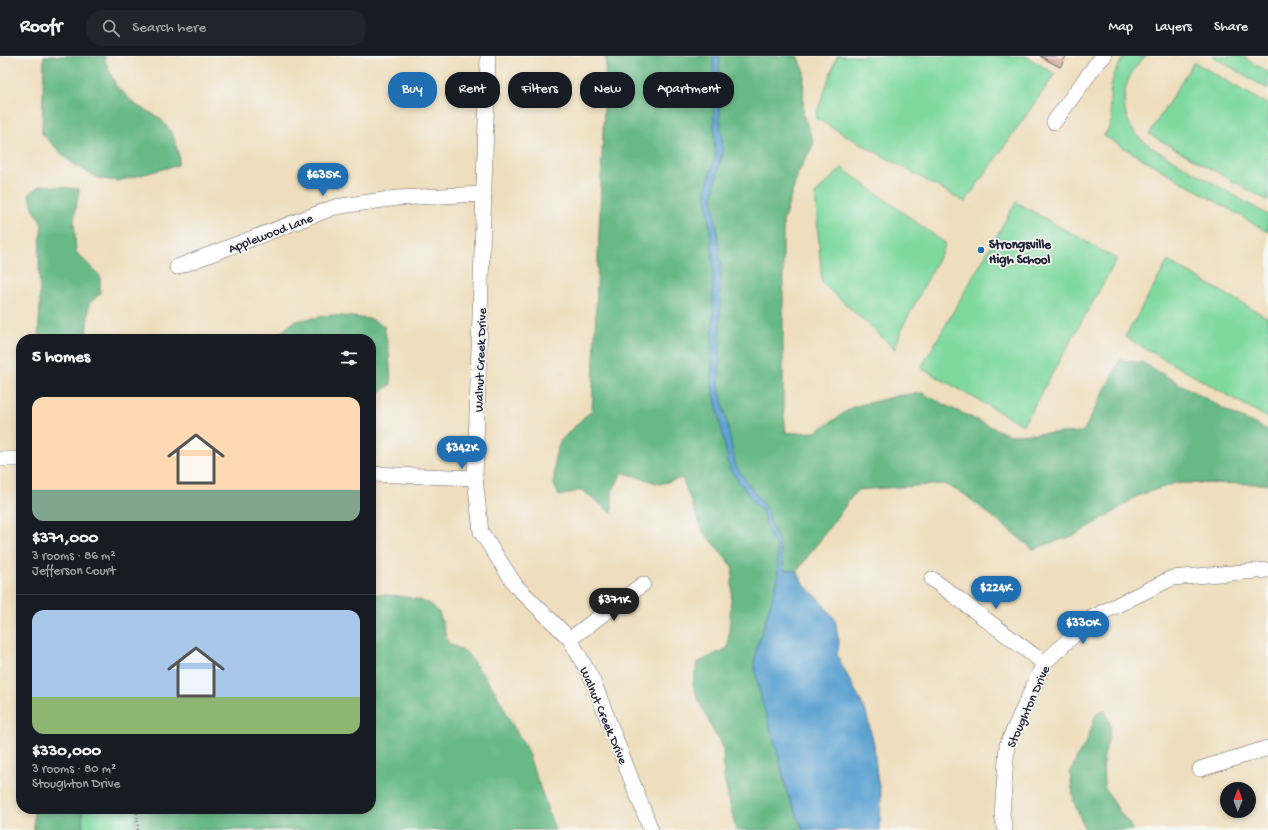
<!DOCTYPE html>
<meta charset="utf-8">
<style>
body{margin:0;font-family:"Gochi Hand",sans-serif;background:#20242c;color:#f1f3f6;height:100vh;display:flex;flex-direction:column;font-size:15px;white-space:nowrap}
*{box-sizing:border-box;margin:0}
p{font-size:13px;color:#9ea1a6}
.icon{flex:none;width:22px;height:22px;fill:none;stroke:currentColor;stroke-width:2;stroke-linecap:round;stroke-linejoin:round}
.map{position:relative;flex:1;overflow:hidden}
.side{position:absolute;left:16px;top:278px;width:360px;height:480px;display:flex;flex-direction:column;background:#171b24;border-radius:16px;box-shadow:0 2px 6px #0003}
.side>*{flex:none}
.guide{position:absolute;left:388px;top:16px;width:380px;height:36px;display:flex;gap:8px}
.needle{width:26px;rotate:1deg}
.buttons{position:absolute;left:1220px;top:726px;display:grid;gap:8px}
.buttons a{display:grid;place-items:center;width:36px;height:36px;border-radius:50%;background:#171b24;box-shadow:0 2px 6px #0003;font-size:20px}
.price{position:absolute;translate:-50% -34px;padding:0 9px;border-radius:14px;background:#1f6fb2;color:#fff;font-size:13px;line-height:26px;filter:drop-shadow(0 1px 2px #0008)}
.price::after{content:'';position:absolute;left:50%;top:24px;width:12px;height:9px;margin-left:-6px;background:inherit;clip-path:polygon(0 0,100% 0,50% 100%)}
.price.on{background:#222;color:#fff}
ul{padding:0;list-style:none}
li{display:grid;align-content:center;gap:8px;height:212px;padding:0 16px}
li+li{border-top:1px solid #363941}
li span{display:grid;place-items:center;height:124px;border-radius:12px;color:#555}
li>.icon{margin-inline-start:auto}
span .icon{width:72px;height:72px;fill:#fffc;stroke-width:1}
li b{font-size:17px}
h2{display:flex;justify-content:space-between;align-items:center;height:48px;padding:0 16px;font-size:17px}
.pill{padding:0 14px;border-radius:16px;background:#171b24;box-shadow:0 2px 6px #0003;font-size:14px;line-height:36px}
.pill.on{background:#1f6fb2;color:#fff}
header{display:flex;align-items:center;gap:24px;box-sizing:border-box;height:56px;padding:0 20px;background:#171b24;border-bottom:1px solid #363941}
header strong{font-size:19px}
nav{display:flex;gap:22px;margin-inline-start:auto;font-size:14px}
.search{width:280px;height:36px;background:#20242c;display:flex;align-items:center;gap:10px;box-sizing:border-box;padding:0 14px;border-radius:16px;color:#9ea1a6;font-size:15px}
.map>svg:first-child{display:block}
.green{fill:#7fd99f;stroke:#507e6d}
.forest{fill:#67b986;stroke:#446e60}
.water{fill:#5ba2d1;stroke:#3e6286}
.building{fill:#d59b90}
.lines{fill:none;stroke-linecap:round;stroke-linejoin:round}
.minor-casing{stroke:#696468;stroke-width:16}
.path{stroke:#696468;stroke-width:2;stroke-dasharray:1 3;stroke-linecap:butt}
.minor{stroke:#fff;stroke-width:15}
.poi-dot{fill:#1f6fb2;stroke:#f6f6f2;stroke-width:1.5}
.labels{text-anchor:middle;stroke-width:3.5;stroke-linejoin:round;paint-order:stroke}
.street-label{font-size:13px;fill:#22223b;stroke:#f6f6f2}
.poi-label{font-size:13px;font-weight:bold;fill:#22223b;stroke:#f6f6f2;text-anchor:start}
</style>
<header>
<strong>Roofr</strong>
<div class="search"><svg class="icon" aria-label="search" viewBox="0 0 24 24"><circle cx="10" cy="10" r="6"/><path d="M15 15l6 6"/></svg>Search here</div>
<nav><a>Map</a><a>Layers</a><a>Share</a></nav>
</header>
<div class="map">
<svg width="1268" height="774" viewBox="0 0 1268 774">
<rect width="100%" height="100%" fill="#f6f6f2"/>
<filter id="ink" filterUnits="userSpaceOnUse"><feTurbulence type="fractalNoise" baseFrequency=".025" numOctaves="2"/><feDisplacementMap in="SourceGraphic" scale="8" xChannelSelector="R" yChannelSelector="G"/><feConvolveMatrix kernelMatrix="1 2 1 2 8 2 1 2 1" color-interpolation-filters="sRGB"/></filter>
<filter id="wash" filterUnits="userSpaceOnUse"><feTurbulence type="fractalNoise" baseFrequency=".012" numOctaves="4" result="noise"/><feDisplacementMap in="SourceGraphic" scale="16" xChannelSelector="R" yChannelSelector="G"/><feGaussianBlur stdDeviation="0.9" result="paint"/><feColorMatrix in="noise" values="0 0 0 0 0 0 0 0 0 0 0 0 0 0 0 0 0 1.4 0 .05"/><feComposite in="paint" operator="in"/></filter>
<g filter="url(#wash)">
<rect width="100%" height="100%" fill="#eedebd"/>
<g class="green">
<polygon points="837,0 1026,0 1055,18 965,146 815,62"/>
<path d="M1125,0H1146C1124,18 1117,49 1133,74C1137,81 1145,86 1151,91L1268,159V176L1104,80C1106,76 1110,71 1111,66C1113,62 1110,55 1110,51C1109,32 1113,14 1125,0Z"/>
<polygon points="1212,0 1241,0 1268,16 1268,33"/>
<polygon points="1194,6 1268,49 1268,145 1149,78"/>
<polygon points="842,112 946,188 901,274 895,293 822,227 815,138"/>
<polygon points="1016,146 1117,203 1023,369 921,312"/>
<polygon points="1168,205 1268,262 1268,362 1125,281"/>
<polygon points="82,753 136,753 135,774 83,774"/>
</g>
<g class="forest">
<polygon points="44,0 105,0 105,5 116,30 136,49 160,62 173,79 179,101 178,109 118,125 101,123 87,116 68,104 42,78"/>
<polygon points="606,0 797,0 804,14 803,58 814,87 798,117 783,166 783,352 786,377 815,376 834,364 852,351 901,339 922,337 951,352 1009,379 1083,376 1120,304 1143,307 1235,359 1268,374 1268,428 1176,427 1137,440 1115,455 1075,479 1033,493 964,438 944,428 857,434 797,515 778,514 778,523 769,553 765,567 757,590 779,702 787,737 803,774 736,774 724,723 723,691 713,674 698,643 693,628 697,607 728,592 733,512 715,489 703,476 682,422 660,428 622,416 612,436 612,457 582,434 559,440 554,428 555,401 560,385 583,362 592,355"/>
<polygon points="41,129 79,133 74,164 76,196 100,220 100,238 89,247 86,283 38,283 40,251 39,198 42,167 34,154 29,138"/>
<polygon points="332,259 371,263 384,270 389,297 391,328 377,339 371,341 371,283 276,283 279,278 295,265"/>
<path d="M371,538C388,539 430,540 439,557C443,566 445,578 448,587L466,596L495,635L512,668L526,692L555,774H135L136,753H371Z"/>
<polygon points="1105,655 1111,671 1103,705 1104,731 1119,755 1134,774 1085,774 1074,746 1070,718 1077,701 1087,685 1096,658"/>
<polygon points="34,753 82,753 83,774 34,774"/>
</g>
<polygon class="water" points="713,0 720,0 718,33 723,97 719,109 714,133 713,141 721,209 719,329 735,407 737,412 767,454 769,462 779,487 784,514 797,515 804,529 817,541 835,563 839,588 837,599 866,656 874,689 877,721 881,739 880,774 803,774 787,737 779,702 762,646 754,609 757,590 765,567 769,553 778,523 777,491 771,482 761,453 754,447 730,414 712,328 713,204 706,133 715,100 713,46"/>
<g id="blocks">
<polygon class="building" points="1040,0 1066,0 1060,11"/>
</g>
</g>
<g filter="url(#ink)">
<use href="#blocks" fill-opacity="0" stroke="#696468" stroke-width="1"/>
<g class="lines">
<g class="minor-casing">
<g id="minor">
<polyline points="488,0 475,422 481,476 516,530 570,583 593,625 651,774"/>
<polyline points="1054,66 1097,7 1104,0"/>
<polyline points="177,211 335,151 397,142 484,138"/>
<polyline points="0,403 21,403"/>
<polyline points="371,418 475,422"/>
<polyline points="932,523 1044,607"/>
<polyline points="570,583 643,528"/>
<polyline points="1200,713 1268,692"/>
<polyline points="1005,774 1002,759 1007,689 1044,607 1093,561 1172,522 1268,514"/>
</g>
</g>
<polyline class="path" points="137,753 138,774"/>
<use href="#minor" class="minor"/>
</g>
</g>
<circle class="poi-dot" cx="981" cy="194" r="4"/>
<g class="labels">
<g class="street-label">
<text transform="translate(270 176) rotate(-21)" y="5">Applewood Lane</text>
<text transform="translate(479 304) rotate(-88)" y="5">Walnut Creek Drive</text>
<text transform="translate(1027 650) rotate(-66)" y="5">Stoughton Drive</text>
<text transform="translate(605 659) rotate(67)" y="5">Walnut Creek Drive</text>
</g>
<g class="poi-label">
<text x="989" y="192">Strongsville<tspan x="989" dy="15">High School</tspan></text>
</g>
</g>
</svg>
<div class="buttons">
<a><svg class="needle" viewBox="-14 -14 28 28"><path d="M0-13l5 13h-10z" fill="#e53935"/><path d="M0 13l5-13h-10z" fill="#9ea1a6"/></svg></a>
</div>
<b class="price" style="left:323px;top:141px">$635K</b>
<b class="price" style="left:462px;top:414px">$342K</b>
<b class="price" style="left:996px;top:554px">$224K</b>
<b class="price on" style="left:614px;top:566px">$371K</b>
<b class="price" style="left:1083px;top:589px">$330K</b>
<div class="guide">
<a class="pill on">Buy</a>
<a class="pill">Rent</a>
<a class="pill">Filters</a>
<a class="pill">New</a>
<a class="pill">Apartment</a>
</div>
<section class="side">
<h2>5 homes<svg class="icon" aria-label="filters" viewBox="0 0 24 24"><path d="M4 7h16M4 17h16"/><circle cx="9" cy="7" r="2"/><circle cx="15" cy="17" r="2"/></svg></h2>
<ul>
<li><span style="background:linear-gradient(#ffd9b3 75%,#7fa58c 0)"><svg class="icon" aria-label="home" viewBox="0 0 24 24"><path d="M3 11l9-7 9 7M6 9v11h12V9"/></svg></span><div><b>$371,000</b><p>3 rooms · 86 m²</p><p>Jefferson Court</p></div></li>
<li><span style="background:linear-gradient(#a9c7e8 70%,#8fb573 0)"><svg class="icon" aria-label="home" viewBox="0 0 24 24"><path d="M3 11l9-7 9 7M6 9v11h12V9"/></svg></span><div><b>$330,000</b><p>3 rooms · 80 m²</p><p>Stoughton Drive</p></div></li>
</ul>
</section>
</div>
